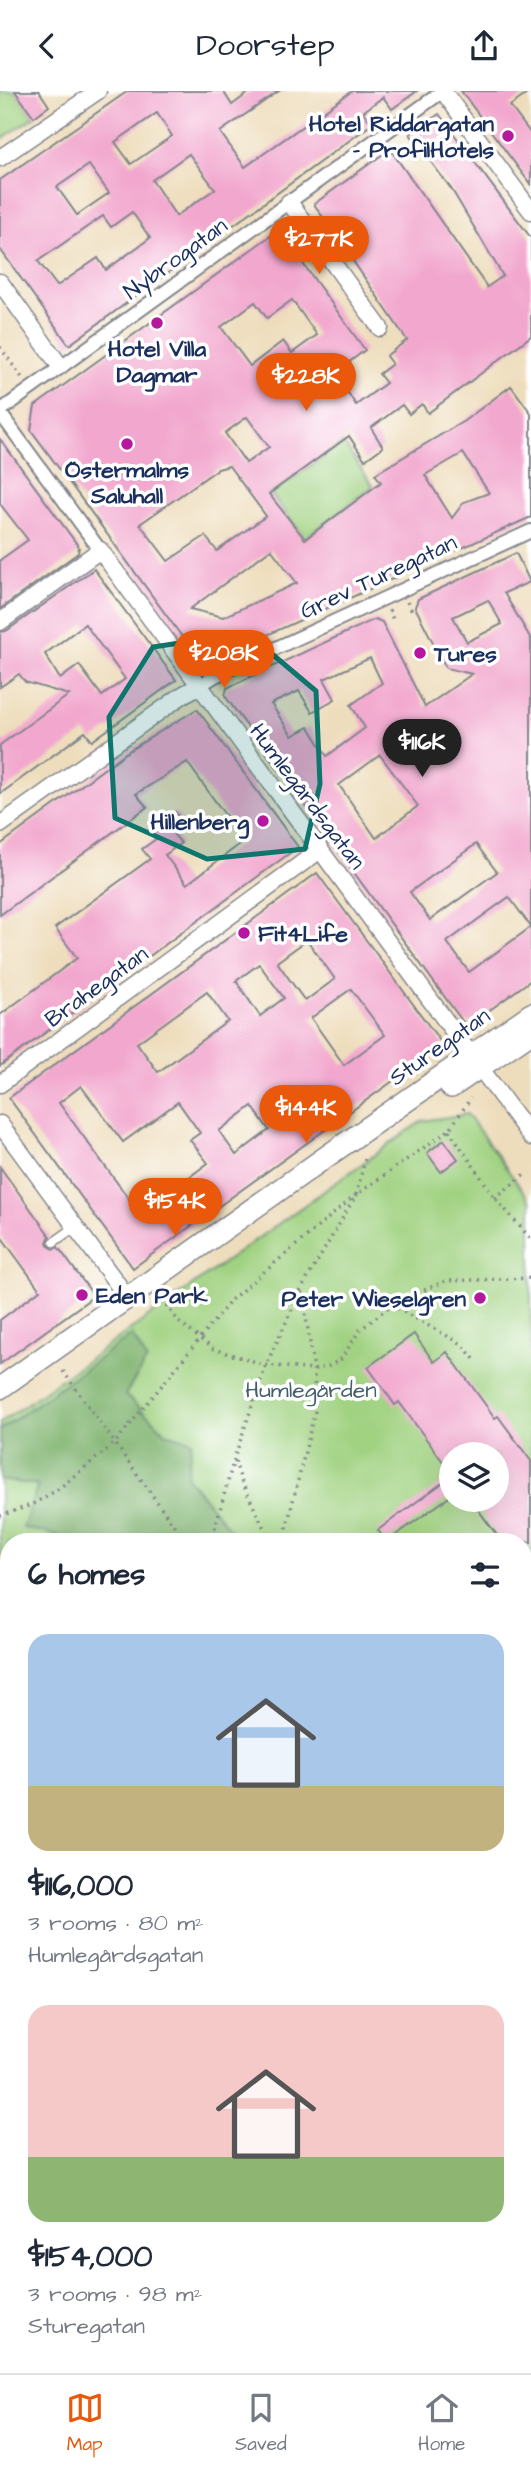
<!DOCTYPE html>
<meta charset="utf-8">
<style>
body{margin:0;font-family:"Architects Daughter",sans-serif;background:#f6f6f7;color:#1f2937;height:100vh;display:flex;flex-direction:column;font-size:26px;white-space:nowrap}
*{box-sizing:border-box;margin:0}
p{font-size:23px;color:#747a83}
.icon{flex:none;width:38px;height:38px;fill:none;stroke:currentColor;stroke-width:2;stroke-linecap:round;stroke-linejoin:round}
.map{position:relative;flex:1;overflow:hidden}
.panel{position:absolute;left:0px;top:1442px;width:532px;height:840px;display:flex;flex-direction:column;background:#fff;border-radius:28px 28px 0 0;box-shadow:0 7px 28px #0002}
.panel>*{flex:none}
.tools{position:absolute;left:439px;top:1351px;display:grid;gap:14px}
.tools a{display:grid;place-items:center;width:70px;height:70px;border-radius:50%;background:#fff;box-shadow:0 7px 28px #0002;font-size:35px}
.price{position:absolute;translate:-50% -60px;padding:0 16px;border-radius:24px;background:#ea580c;color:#fff;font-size:23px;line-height:46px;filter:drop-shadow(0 2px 4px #0008)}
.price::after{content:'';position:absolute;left:50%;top:42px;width:21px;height:16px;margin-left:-10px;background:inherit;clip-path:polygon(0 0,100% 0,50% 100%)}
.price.current{background:#222;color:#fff}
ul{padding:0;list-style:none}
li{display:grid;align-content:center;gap:14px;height:371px;padding:0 28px}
li span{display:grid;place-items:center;height:217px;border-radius:21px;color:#555}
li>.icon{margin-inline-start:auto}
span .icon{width:126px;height:126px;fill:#fffc;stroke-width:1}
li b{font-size:30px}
h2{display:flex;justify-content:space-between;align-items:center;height:84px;padding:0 28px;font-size:30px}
header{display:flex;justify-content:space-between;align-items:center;height:91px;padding:0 28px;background:#fff;font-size:32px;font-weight:600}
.dock{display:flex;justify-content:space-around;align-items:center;height:98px;border-top:2px solid #e0e1e3;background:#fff;font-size:19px;color:#747a83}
.dock a{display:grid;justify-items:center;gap:4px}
.dock .current{color:#ea580c}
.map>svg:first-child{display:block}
.green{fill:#a0d281;stroke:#5e8070;stroke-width:2;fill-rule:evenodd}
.forest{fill:#80b46f;stroke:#4e7266;stroke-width:2}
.building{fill:#f2a7ce;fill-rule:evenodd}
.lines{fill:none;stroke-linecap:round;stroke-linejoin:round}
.service-casing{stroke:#84868d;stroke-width:11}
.pedestrian-casing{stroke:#84868d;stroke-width:16}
.minor-casing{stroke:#84868d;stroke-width:19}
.tertiary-casing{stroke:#84868d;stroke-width:24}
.path{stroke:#84868d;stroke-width:3.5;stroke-dasharray:2 5;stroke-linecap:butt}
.service{stroke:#fff;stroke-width:8}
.pedestrian{stroke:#fff;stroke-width:12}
.minor{stroke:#fff;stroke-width:16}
.tertiary{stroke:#fff;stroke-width:21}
.marked{fill:#0f766e;fill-opacity:0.2;stroke:#0f766e;stroke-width:5;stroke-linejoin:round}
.poi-dot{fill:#b5179e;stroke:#fff;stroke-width:2.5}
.labels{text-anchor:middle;stroke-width:7;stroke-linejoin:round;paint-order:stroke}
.poi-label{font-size:23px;font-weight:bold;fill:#1b2f5e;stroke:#fff;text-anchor:end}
.street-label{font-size:23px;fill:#1b2f5e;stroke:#fff}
.park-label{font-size:23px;fill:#436068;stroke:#fff}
</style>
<header><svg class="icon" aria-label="back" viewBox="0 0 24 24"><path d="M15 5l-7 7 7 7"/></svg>Doorstep<svg class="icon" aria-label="share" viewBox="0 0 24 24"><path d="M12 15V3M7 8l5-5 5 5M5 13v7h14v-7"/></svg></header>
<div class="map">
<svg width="531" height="2282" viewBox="0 0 531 2282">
<rect width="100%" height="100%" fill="#fff"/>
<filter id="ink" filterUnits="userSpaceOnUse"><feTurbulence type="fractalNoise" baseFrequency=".0143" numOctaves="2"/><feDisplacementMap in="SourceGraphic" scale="14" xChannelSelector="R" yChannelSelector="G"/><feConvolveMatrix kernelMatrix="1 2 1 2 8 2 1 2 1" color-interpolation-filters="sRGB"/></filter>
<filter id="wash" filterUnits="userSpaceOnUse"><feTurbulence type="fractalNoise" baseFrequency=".00686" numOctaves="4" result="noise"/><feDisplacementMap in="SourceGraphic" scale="28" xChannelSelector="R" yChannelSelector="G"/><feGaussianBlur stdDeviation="1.57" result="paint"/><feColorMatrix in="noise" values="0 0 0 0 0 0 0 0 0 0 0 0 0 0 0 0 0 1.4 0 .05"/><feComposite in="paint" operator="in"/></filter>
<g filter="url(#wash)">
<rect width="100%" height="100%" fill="#eeddbc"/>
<g class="green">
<polygon points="0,0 15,0 34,26 0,49"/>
<polygon points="343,352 373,395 305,447 271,403"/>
<path d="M467,1023L531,1111V1888L523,1900V1451H9V2108L0,2096V1332L422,1030ZM452,1363H497V1409H452Z"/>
<polygon points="0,2148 9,2160 9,2247 0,2235"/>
<polygon points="28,2273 91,2273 98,2282 34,2282"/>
</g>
<g class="forest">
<polygon points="132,1244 147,1269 125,1304 167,1342 192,1350 187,1386 240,1451 60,1451 60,1445 23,1437 38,1394 0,1389 0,1339"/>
<polygon points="0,1492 9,1496 9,1568 0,1582"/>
<polygon points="523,1554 531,1564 531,1850 523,1866"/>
<polygon points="9,1628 9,1772 0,1778 0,1630"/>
</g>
<g id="blocks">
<g class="building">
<polygon points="15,0 39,0 49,15 34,26"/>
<path d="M128,0H223L232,14L251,0H279L220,41L245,76L352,0H417L392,18L383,6L363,21L372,33L69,254L0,158V89ZM157,22L172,45L131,73L115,51ZM189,63L215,98L176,125L152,89ZM89,74L109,102L77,124L57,96ZM132,121L150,147L106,179L98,167L57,195L38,170L103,125L111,136Z"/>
<polygon points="461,0 531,0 510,15 531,43 531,94"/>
<path d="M439,23L531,147V245L428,322L422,313L409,323L402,314L371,337L383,356L365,369L349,345L269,403L305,448L381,391L375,383L464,330L511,295L531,322V426L202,573L31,339L35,315L288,132L308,161L299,167L365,259L335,282L356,314L386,292L379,283L392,273L386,265L407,249L314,113L390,58L487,196L503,185L452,99L410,43ZM292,209L317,244L292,262L283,250L250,275L221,236L255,211L267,227ZM247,326L269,356L246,372L225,342ZM463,362L489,402L464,411L452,427L425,384ZM229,375L266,425L217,460L205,445L168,470L140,433L218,378ZM271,458L297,492L223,526L190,518Z"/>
<polygon points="0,348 79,456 78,462 0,518 0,469 28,449 0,413"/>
<path d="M516,462L530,491L504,502L531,548V889L472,932L463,931L225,605L227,597L375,528L382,531L425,616L472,583L446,577L415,516L418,508ZM488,509L502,533L467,551L453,526ZM370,567L382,592L351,614L365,637L327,665L309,636L292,645L271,613L299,600L312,621L335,608L324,588ZM380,664L418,715L376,747L339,694ZM476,753L497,781L430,829L410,801ZM509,806L531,836L469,881L447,851Z"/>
<path d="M94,478L176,589L92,650L85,641L0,703V654L69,604L25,591L19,583L0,596V541L6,540ZM85,533L125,588L102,605L79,574L60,588L45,563Z"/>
<polygon points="197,618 298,756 0,975 0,924 77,867 55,837 150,768 142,758 156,748 149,739 175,721 186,735 174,744 181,752 165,764 187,793 244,750 187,671 136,703 147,716 0,824 0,754 127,661"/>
<path d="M317,782L443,954L133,1177L9,1007ZM307,849L335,888L305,910L277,871ZM259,873L284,907L260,925L236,890ZM351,898L385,944L344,974L311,927ZM207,901L228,930L158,981L137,952ZM81,995L123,1051L178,1011L200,1042L190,1049L208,1072L140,1123L59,1012ZM252,1015L269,1039L236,1064L219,1040Z"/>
<polygon points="444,1049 458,1068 441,1081 427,1062"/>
<polygon points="0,1076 50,1145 47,1151 49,1155 54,1158 58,1156 94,1205 0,1273 0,1229 40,1199 0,1144"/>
<polygon points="414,1243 434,1271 447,1261 495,1327 498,1325 531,1370 531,1451 502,1451 471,1409 497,1409 497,1363 452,1363 452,1383 399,1311 395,1314 368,1276"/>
<polygon points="452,1385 452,1404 386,1451 378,1439"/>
</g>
</g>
</g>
<g filter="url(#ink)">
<use href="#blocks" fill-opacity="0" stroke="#84868d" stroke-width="2"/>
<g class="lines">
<g class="service-casing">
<polyline id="service" points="54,1151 75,1136"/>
</g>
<g class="pedestrian-casing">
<g id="pedestrian">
<polyline points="0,320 443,0"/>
<polyline points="0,322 100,459"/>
<polyline points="199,595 215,585 531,440"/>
</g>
</g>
<g class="minor-casing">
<g id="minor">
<polyline points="443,0 531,120"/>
<polyline points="0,67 98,0"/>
<polyline points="289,111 380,237"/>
<polyline points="0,191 60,275"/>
<polyline points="0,531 100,459 531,1046"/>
<polyline points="0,734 184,603 199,595"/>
<polyline points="0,993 320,759"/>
<polyline points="0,1033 127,1206"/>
<polyline points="523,1988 531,1988"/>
<polyline points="482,2273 489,2282"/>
<polyline points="509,2282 521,2273"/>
</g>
</g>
<g class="tertiary-casing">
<g id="tertiary">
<polyline points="451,996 531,941"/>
<polyline points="0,1297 323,1068 531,923"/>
<polyline points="523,1944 531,1932"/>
<polyline points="0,2134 9,2146"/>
<polyline points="0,2248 9,2260"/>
<polyline points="19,2273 25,2282"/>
<polyline points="100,2273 107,2282"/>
<polyline points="227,2282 239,2273"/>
</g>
</g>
<g class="path">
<polyline points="0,256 23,288"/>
<polyline points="407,511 413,522"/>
<polyline points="389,519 394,531"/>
<polyline points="449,1039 495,1107 531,1148"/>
<polyline points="495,1107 525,1083"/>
<polyline points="162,1209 180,1232 213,1258 266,1274 314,1279 329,1275 341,1268 360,1239 391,1214 445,1190 531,1187"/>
<polyline points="391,1214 462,1253 475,1269"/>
<polyline points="63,1280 186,1451"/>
<polyline points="235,1370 241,1390 271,1451"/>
<polyline points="0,1425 31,1414 57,1399 115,1352 232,1208 356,1104 449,1039 471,1007"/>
<polyline points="211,1451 234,1368 266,1274 302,1197 356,1104 366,1064"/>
<polyline points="283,1451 315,1320 314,1279 302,1199"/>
<polyline points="0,1529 9,1534"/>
<polyline points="523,1537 531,1530"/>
<polyline points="523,1666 531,1662"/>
<polyline points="0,1725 9,1719"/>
<polyline points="523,1897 528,1902"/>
<polyline points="0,1946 9,1954"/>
<polyline points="0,2193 9,2205"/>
<polyline points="58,2273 64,2282"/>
<polyline points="151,2282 152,2273"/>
<polyline points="200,2282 209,2275"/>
</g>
<use href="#service" class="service"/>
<use href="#pedestrian" class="pedestrian"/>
<use href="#minor" class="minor"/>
<use href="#tertiary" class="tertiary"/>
</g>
</g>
<path class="marked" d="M247,542L316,600L320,693L305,758L207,768L115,727L109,626L153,556Z"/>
<g class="poi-dot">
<circle cx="508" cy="45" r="7"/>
<circle cx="157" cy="232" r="7"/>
<circle cx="127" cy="353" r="7"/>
<circle cx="420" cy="562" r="7"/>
<circle cx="263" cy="730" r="7"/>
<circle cx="244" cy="842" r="7"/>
<circle cx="82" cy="1204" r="7"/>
<circle cx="480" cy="1207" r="7"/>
</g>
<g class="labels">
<g class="poi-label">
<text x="494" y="40">Hotel Riddargatan<tspan x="494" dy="26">- ProfilHotels</tspan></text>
<text x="157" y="265" text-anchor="middle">Hotel Villa<tspan x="157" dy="26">Dagmar</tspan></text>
<text x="127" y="386" text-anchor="middle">Östermalms<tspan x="127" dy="26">Saluhall</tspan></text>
<text x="434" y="570" text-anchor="start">Tures</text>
<text x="249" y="738">Hillenberg</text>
<text x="258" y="850" text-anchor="start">Fit4Life</text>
<text x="96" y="1212" text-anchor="start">Eden Park</text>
<text x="466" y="1215">Peter Wieselgren</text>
</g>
<g class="street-label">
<text transform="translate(175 167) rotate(-36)" y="8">Nybrogatan</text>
<text transform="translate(378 485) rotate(-25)" y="8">Grev Turegatan</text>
<text transform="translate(308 705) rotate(53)" y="8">Humlegårdsgatan</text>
<text transform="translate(96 895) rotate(-36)" y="8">Brahegatan</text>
<text transform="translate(439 955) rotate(-35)" y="8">Sturegatan</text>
</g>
<g class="park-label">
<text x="311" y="1306">Humlegården</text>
</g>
</g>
</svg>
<div class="tools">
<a><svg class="icon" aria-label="layers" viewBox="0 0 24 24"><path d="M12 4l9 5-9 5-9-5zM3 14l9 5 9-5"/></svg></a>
</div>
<b class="price" style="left:319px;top:185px">$277K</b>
<b class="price" style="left:306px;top:322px">$228K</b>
<b class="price" style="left:224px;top:599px">$208K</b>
<b class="price current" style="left:422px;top:688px">$116K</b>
<b class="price" style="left:306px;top:1054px">$144K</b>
<b class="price" style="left:175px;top:1147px">$154K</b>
<section class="panel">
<h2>6 homes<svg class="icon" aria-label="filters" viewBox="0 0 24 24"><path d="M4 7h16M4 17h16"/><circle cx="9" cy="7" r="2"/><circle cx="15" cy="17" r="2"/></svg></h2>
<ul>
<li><span style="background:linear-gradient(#a9c7e8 70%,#c2b280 0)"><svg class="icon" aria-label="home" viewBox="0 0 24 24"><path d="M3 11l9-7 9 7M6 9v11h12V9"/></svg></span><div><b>$116,000</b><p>3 rooms · 80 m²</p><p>Humlegårdsgatan</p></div></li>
<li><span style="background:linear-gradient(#f6c9c9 70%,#8fb573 0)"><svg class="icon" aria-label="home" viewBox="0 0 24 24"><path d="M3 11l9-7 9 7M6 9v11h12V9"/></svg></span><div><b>$154,000</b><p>3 rooms · 98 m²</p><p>Sturegatan</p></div></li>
</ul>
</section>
</div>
<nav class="dock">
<a class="current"><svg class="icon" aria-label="map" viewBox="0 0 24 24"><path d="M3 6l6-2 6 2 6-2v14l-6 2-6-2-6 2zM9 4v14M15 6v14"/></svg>Map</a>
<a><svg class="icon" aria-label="saved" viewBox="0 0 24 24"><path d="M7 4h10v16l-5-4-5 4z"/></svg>Saved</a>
<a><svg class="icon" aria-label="home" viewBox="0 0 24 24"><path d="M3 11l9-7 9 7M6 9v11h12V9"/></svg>Home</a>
</nav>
